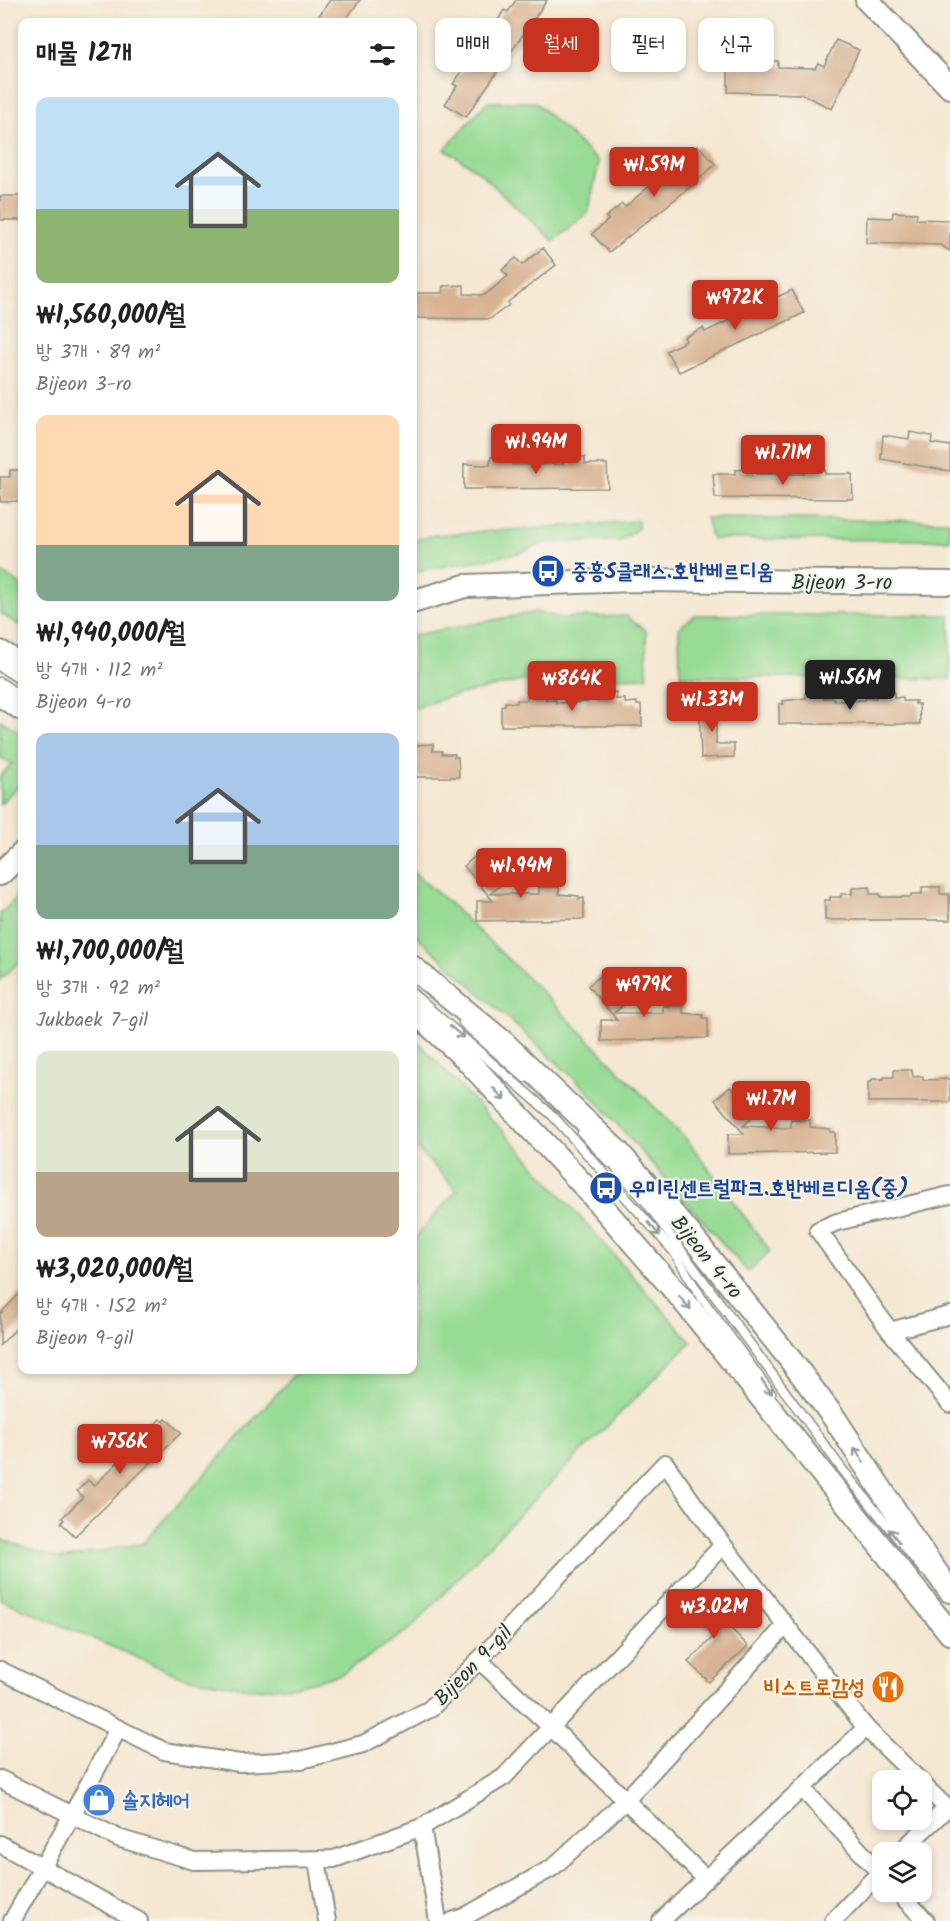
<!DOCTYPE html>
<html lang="ko">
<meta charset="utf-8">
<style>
body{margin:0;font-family:Kalam,"Poor Story",sans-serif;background:#f2f2f2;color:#222;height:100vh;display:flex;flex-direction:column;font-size:22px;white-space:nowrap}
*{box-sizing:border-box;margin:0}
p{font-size:20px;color:#767676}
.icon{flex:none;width:33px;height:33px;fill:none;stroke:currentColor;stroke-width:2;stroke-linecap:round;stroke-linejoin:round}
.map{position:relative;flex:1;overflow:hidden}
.side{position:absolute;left:18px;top:18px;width:399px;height:1356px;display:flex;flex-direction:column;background:#fff;border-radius:12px;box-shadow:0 3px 9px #0003}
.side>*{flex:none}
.top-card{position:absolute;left:435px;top:18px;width:424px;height:54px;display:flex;gap:12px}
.fabs{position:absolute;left:872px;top:1770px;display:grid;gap:12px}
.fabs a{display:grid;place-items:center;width:60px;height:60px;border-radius:12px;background:#fff;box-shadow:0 3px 9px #0003;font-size:30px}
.price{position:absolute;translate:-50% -51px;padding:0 14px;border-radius:6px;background:#c8321e;color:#fff;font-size:20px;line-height:39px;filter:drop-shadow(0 2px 3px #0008)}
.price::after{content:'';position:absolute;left:50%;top:36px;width:18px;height:14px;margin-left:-9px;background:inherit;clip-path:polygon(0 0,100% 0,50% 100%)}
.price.selected{background:#222;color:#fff}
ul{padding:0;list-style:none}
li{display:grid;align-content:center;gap:12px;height:318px;padding:0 18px}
li span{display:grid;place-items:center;height:186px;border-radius:12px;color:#555}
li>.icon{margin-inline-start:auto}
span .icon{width:108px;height:108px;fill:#fffc;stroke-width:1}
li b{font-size:26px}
h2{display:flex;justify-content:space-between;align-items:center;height:72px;padding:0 18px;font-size:26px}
.pill{padding:0 21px;border-radius:12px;background:#fff;box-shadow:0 3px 9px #0003;font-size:21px;line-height:54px}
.pill.selected{background:#c8321e;color:#fff}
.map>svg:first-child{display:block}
.green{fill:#97db94;stroke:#5b8c64;stroke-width:1.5}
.building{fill:#d8b292}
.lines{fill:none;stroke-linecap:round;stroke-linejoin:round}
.lane-casing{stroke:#8a9283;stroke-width:11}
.street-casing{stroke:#8a9283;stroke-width:20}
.secondary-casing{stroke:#8a9283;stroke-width:26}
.lane{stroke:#fff;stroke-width:8}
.street{stroke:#fff;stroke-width:16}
.secondary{stroke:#fff;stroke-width:22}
.oneway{stroke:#8f9e9a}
.labels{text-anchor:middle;stroke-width:4.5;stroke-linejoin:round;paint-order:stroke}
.transit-label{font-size:21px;font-weight:bold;fill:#164399;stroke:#f7f3e8;text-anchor:start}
.street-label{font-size:21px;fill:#1f3d34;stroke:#f7f3e8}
.food-label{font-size:21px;font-weight:bold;fill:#c56008;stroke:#f7f3e8;text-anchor:end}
.shop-label{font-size:21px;font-weight:bold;fill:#366cbe;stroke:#f7f3e8;text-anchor:start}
</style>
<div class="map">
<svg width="950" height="1921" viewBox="0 0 950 1921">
<rect width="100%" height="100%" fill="#f7f3e8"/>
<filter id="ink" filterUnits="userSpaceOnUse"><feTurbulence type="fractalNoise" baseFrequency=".0167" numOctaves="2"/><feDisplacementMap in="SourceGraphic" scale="12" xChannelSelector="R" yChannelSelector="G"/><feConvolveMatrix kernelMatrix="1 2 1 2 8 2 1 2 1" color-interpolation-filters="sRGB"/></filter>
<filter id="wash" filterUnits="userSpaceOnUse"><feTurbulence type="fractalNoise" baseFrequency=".008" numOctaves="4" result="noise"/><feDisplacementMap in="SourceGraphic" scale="24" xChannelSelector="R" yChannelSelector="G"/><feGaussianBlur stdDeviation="1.35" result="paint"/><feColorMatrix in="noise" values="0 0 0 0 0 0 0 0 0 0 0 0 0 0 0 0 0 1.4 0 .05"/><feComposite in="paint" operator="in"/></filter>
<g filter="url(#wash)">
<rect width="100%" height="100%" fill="#f5e7d2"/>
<g class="green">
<polygon points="487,102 535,102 599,162 588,213 553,241 478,171 445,149"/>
<polygon points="706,518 950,521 950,540 712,539"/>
<polygon points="638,521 638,528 620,541 545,543 519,553 413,572 413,541 435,535"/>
<polygon points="0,571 22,586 22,627 0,613"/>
<polygon points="536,612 561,618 626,616 646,631 647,677 521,681 448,697 413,709 413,635"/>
<polygon points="695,615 950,615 950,679 680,676 679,628"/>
<polygon points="0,720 22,734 22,782 0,804 0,776 12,764 0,757"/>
<polygon points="413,872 447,901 538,988 688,1141 770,1251 748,1272 585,1088 413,933"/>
<polygon points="22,892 22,959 0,980 0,914"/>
<polygon points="413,1037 519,1148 691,1342 508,1526 410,1629 342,1674 296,1686 253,1689 180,1676 0,1599 0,1539 61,1559 143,1543 298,1370 412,1370 413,1240 457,1190 413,1145"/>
</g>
<g id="blocks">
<g class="building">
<polygon points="330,0 360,0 344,22 327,22 318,17"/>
<polygon points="516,0 547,0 466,117 445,104 457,86 453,84 465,67 469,69 496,30 493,28 504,10 508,12"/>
<polygon points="836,40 859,50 832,109 802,94 728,92 728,66 754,67 754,61 778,61 778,67 815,68 818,63 824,66"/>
<polygon points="698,145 715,164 694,184 609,252 592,234 608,220 606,217 622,204 625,207 661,176 659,173 675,160 677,162"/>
<rect x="0" y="196" width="22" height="24"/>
<polygon points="893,212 917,213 916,219 950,220 950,251 940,245 866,243 867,217 892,218"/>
<polygon points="543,248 556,265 508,302 509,305 490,319 415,318 416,293 443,293 443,286 464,285 464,294 485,295 508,276 502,270 516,258 522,265"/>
<polygon points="792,290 804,313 679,372 666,351 686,341 684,337 703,328 705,332 748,311 746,308 765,298 767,302"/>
<polygon points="910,432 932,436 931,443 950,446 950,471 881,459 883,435 909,439"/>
<polygon points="491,457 512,457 512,465 563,464 563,457 585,457 585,464 607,464 608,488 464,489 464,464 490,465"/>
<polygon points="756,469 756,474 804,474 804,470 825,470 825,474 852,474 853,499 715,498 713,474 735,474 735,470"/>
<polygon points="10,470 22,470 22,501 0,502 0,477 10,477"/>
<polygon points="876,691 894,691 894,698 903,697 903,701 916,701 915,704 919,704 920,724 779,724 779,704 784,704 783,701 806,698 806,692 824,692 824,698 834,698 834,701 865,700 865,698 876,698"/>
<polygon points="616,692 616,699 625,699 625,703 637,702 637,705 641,705 642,726 501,726 501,706 505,705 505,702 517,703 517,700 527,700 527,693 546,693 546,700 556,700 556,703 587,702 586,699 598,699 598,693"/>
<polygon points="716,700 716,744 734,744 734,757 701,758 699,701"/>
<polygon points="433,744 433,751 442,751 442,754 455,754 454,757 458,757 459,777 412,777 412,751 415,751 415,745"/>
<polygon points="479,853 482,858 485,856 496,870 498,868 508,879 490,894 539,894 539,887 559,887 559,894 579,896 579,899 584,898 584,919 477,921 477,901 493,901 464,866"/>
<polygon points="870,887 870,894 880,894 880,897 911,897 911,894 922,894 922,887 940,887 940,894 949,894 950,920 825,920 825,900 830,900 830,897 841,897 841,894 852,894 852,888"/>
<polygon points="603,973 606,977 608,975 620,989 622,987 632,998 614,1013 663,1013 663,1006 683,1006 683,1013 703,1015 703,1018 708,1018 708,1038 601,1041 601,1020 617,1020 588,986"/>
<polygon points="894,1070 912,1070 913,1077 923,1076 923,1080 950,1079 950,1102 868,1102 868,1082 872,1082 872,1079 884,1079 884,1077 894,1077"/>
<polygon points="730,1087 734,1091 736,1089 747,1103 750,1101 759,1112 743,1126 791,1128 791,1120 810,1120 810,1127 830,1129 830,1132 835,1132 835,1152 728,1154 728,1134 744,1134 715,1100"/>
<polygon points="22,1291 22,1323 0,1345 0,1314"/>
<polygon points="160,1419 164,1422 166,1419 181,1433 75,1536 61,1523 64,1520 62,1518 83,1497 77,1491 88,1480 94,1486 129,1451 123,1446 133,1435 139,1441"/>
<polygon points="698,1592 718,1610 715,1612 748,1646 709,1682 688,1662 716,1634 685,1607"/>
</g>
</g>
</g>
<g filter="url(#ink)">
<use href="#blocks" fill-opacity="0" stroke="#8a9283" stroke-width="1.5"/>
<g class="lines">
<g class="lane-casing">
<g id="lane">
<polyline points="0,667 22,681"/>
<polyline points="0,682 15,692"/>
<polyline points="412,993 553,1116 638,1211 674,1252 701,1297 771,1393"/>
<polyline points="463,1023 525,1078"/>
<polyline points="582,1133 610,1163"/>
<polyline points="609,1156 617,1169 645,1201 842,1469 924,1571"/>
</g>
</g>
<g class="street-casing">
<g id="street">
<polyline points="950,1195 837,1222 818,1230 890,1331 950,1404"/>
<polyline points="890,1331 950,1315"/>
<polyline points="479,1660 552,1728 706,1879"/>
<polyline points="0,1670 164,1751 240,1763 301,1760 363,1744 430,1709 479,1660 665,1463 723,1545 866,1728 919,1780"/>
<polyline points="0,1779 118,1838 194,1861 334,1859 422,1827 504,1777 723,1545"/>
<polyline points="802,1788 882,1875"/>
<polyline points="422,1827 438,1921"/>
<polyline points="0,1844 139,1921"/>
<polyline points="900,1852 947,1808 921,1783"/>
<polyline points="317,1860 327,1921"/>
<polyline points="898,1892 926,1921"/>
<polyline points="12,1921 72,1815 118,1729"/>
<polyline points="452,1921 464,1917 552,1868 625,1801 785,1626"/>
<polyline points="661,1921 866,1728"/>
<polyline points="833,1921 882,1870"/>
</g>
</g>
<g class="secondary-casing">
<g id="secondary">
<polyline points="867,0 950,87"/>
<polyline points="412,602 465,586 634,580 950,583"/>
<polyline points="0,652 22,665"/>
<polyline points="0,695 22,709"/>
<polyline points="0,874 22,853"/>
<polyline points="412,967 503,1042 560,1097 619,1153 685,1228 789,1358 835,1419 924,1555 950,1591"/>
<polyline points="412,1009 467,1060 586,1188 683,1300 950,1633"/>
</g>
</g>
<use href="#lane" class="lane"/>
<use href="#street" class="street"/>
<use href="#secondary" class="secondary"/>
</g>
<defs><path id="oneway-shaft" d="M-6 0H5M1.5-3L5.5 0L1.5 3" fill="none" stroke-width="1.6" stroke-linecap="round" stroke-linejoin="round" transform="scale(1.5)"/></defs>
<g class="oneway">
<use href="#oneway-shaft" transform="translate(457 1032) rotate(41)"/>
<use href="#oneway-shaft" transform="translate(499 1094) rotate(47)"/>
<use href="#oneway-shaft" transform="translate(654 1229) rotate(50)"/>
<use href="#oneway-shaft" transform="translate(685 1303) rotate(50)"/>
<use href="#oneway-shaft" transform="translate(767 1387) rotate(54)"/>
<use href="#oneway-shaft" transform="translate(859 1455) rotate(-124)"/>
<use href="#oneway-shaft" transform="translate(894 1536) rotate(-128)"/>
</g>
</g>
<defs>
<g id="bus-disc" transform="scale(1.725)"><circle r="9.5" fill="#1a4fb4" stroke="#f7f3e8"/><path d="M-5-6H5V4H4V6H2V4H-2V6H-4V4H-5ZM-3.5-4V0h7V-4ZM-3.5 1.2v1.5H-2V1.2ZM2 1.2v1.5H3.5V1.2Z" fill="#fff"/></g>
<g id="restaurant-disc" transform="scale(1.725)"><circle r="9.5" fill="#e8710a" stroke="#f7f3e8"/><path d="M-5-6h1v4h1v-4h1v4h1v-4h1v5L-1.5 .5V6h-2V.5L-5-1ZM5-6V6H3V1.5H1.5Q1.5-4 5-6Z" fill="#fff"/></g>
<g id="shop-disc" transform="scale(1.725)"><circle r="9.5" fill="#3f7fe0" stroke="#f7f3e8"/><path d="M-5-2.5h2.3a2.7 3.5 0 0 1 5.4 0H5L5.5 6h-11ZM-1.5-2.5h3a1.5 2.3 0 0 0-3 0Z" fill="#fff"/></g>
</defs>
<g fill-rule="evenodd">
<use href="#bus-disc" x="548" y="571"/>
<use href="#bus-disc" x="606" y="1188"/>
<use href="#restaurant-disc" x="888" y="1687"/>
<use href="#shop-disc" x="99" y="1800"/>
</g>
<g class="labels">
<g class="transit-label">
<text x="571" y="578">중흥S클래스.호반베르디움</text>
<text x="629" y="1195">우미린센트럴파크.호반베르디움(중)</text>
</g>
<g class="street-label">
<text x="842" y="589">Bijeon 3-ro</text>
<text transform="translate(707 1257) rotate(51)" y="7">Bijeon 4-ro</text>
<text transform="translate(473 1665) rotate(-46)" y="7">Bijeon 9-gil</text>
</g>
<g class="food-label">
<text x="865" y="1694">비스트로감성</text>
</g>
<g class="shop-label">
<text x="122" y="1807">솔지헤어</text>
</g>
</g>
</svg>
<div class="fabs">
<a><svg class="icon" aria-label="locate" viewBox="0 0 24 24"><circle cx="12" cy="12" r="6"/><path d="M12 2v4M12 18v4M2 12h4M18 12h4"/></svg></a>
<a><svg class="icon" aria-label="layers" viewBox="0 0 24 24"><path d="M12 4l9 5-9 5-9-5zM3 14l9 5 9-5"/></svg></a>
</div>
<b class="price" style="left:654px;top:198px">₩1.59M</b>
<b class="price" style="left:735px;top:331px">₩972K</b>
<b class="price" style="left:536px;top:475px">₩1.94M</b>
<b class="price" style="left:783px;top:486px">₩1.71M</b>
<b class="price selected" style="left:850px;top:711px">₩1.56M</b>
<b class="price" style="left:572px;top:712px">₩864K</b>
<b class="price" style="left:712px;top:733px">₩1.33M</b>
<b class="price" style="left:521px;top:899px">₩1.94M</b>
<b class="price" style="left:644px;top:1018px">₩979K</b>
<b class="price" style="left:771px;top:1132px">₩1.7M</b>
<b class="price" style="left:120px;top:1475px">₩756K</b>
<b class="price" style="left:714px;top:1640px">₩3.02M</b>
<div class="top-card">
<a class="pill">매매</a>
<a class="pill selected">월세</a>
<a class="pill">필터</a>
<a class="pill">신규</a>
</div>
<section class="side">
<h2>매물 12개<svg class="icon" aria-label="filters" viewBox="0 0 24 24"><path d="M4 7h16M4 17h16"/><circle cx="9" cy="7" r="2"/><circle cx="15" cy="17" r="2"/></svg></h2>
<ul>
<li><span style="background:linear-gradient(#bfe0f5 60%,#8fb573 0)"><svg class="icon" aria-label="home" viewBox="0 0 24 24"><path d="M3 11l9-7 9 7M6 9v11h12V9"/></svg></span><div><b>₩1,560,000/월</b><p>방 3개 · 89 m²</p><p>Bijeon 3-ro</p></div></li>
<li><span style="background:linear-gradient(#ffd9b3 70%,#7fa58c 0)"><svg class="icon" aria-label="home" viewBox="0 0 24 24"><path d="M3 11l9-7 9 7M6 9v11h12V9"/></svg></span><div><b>₩1,940,000/월</b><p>방 4개 · 112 m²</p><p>Bijeon 4-ro</p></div></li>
<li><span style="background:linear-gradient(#a9c7e8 60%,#7fa58c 0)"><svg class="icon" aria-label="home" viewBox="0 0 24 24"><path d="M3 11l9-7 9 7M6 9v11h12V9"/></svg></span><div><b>₩1,700,000/월</b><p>방 3개 · 92 m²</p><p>Jukbaek 7-gil</p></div></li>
<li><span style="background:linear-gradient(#dfe7d0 65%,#b9a48a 0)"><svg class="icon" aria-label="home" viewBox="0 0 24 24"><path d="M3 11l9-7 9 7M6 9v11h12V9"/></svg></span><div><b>₩3,020,000/월</b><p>방 4개 · 152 m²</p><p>Bijeon 9-gil</p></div></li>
</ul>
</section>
</div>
